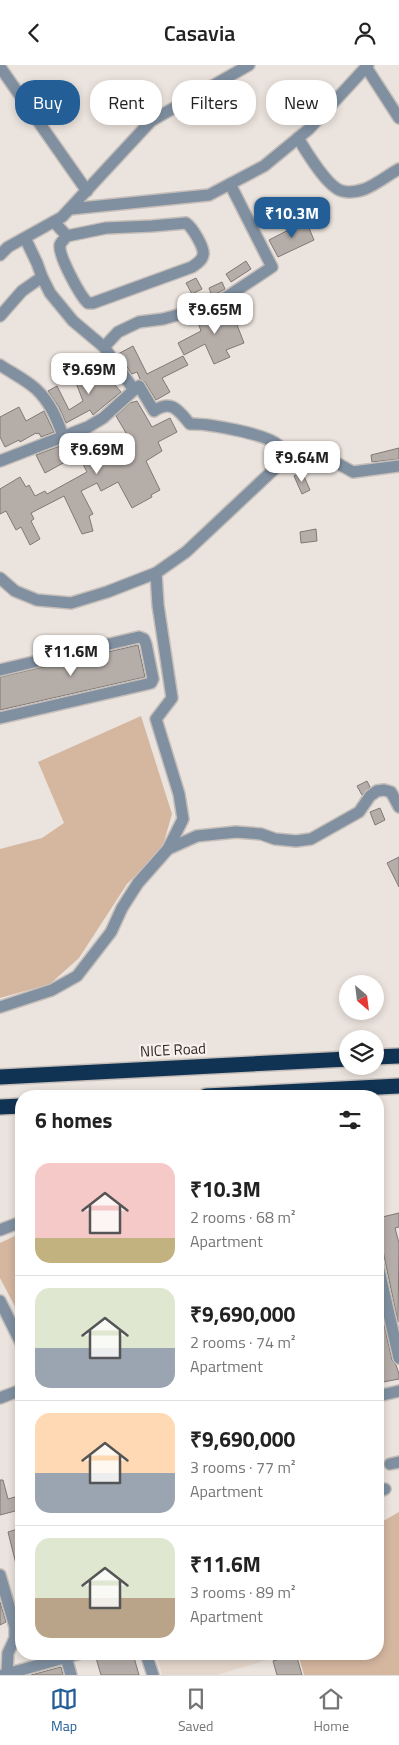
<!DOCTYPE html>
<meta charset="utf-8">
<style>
body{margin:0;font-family:"Titillium Web",sans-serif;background:#f6f6f6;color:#222;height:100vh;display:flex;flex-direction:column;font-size:19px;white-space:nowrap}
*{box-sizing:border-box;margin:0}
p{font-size:16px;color:#767676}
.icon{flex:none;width:28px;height:28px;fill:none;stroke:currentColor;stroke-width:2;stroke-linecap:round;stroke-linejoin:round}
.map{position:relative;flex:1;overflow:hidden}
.sheet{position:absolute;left:15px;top:1025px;width:369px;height:570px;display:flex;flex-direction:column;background:#fff;border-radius:20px;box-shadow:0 2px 8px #0003}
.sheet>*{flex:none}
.top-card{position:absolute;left:15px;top:15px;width:370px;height:45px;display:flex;gap:10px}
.needle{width:32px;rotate:152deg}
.buttons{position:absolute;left:339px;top:910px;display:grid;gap:10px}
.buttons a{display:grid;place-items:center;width:45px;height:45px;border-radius:50%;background:#fff;box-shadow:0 2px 8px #0003;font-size:25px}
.price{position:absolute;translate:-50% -42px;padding:0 11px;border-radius:10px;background:#fff;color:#222;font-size:16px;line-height:32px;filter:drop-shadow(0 1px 2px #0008)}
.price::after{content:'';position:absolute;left:50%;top:30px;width:15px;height:11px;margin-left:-8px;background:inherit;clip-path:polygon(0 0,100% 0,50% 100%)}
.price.selected{background:#235f96;color:#fff}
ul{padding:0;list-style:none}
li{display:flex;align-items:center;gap:15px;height:125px;padding:0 20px}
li+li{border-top:1px solid #e0e0e0}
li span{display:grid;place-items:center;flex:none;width:140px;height:100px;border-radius:15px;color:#555}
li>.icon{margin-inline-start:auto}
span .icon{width:60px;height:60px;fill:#fffc;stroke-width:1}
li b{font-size:21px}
h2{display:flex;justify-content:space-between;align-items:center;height:60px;padding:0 20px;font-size:21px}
.pill{padding:0 18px;border-radius:20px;background:#fff;box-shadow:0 2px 8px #0003;font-size:18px;line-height:45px}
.pill.selected{background:#235f96;color:#fff}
header{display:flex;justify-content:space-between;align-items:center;height:65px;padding:0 20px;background:#fff;font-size:22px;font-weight:600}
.tabs{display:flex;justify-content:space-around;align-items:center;height:70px;border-top:1px solid #e0e0e0;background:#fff;font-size:14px;color:#767676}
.tabs a{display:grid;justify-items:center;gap:2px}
.tabs .selected{color:#235f96}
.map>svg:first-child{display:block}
.built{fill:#e5d6cb}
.green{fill:#d5b7a0}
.building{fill:#b5ada8;stroke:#807974}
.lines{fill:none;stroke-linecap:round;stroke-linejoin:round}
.minor-casing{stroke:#c5beb9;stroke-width:14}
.highway-casing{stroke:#c5beb9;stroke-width:18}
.minor{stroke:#8090a1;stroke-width:11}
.highway{stroke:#113353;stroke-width:15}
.labels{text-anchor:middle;stroke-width:4.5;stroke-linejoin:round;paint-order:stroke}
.street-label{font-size:15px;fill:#2d2a28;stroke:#f8f0ea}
</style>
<header><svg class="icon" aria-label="back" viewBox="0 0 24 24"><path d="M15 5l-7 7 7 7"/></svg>Casavia<svg class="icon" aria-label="person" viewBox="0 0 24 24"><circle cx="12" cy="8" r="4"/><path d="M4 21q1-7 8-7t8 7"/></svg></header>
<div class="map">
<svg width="399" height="1610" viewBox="0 0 399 1610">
<rect width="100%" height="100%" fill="#ebe3dd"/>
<polygon class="built" points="156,1589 287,1589 217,1610 162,1610"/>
<g class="green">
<polygon points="141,651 172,749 162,784 127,819 79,893 50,919 0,933 0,784 42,773 64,758 38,697"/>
<polygon points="21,1168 21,1253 0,1213 0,1178"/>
<polygon points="399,1447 399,1610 304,1610 298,1589 378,1589 378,1459"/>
</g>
<g class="building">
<polygon points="306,156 314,175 278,192 269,175"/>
<polygon points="246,196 251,204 231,217 226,209"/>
<polygon points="196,213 202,224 192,229 186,218"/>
<polygon points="222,217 225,224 212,231 209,223"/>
<polygon points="229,239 244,278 226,285 230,292 214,299 205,279 184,290 178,278 201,266 196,252 222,244"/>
<polygon points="133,281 147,309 183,291 188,300 162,313 170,327 156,335 145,317 140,314 137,307 132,309 118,289"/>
<polygon points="110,304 119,316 114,319 121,327 93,350 90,345 66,358 59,342 48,326 57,321 69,345 83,336 76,318 90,312 91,314"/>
<polygon points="137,336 152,362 170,353 177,367 158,377 162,386 146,396 160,425 151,430 152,432 132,443 118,417 101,426 97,418 81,426 93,449 89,451 93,466 82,469 64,431 31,448 34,454 31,456 40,474 30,480 21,462 16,465 6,446 0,449 0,424 20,412 26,422 29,420 35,431 45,426 47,429 87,407 82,397 121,377 119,372 126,368 116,351 130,338"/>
<polygon points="19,342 26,356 44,346 54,367 41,372 39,368 37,369 36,368 20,377 19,375 5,382 0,372 0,352"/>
<polygon points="68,378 71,383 60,389 65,397 45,408 36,390"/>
<polygon points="399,383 399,394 372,397 371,390"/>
<polygon points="302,407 310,425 302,429 294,411"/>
<polygon points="316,464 317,476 301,478 300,467"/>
<polygon points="138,580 145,612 0,645 0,612"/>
<polygon points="367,716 370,722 362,730 357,721"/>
<polygon points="380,743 385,755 375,760 370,747"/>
<polygon points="399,792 399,822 387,798"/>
<polygon points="399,1148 399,1162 395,1163 399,1178 398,1257 382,1181 380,1181 378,1170 378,1153"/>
<polygon points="378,1233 392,1295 396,1300 399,1309 399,1314 378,1318"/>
<polygon points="0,1415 3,1415 8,1434 15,1432 19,1445 0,1450"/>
<polygon points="21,1463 21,1507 18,1507 8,1467"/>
<polygon points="0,1537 6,1557 0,1560"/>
<polygon points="110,1589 133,1589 139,1610 101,1610 96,1593"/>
<polygon points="296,1589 302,1610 277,1610 273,1596"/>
<polygon points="61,1602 63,1610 31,1610"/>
</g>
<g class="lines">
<g class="minor-casing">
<g id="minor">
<polyline points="0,2 87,126"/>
<polyline points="366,2 399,53"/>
<path d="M298,73C306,86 327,122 342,126C349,128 359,126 365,124C377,119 388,110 399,104"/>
<polyline points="70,144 209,130 264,101 309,64 368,0"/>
<path d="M54,157L67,171L106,163L152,161L186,158C192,162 205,183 203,190C202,196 196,199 192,202L93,238H88C80,231 58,190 60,180C61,177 65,173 67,171"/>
<polyline points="0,190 8,182 62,152 151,56 249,0"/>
<path d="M42,212L50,228L73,256L104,282L134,325L139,321L154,346C172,334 179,346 190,359C206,358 267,369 278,380C281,383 284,389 286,393"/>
<polyline points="0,251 22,226 42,212 37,198 25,173"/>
<polyline points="104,282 118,267 139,257 163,254 192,246 219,237 272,202 230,119"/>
<path d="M0,300C12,308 26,315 36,324C50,337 57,354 63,371"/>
<polyline points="0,396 88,362 103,353 134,325"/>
<polyline points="156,508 158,540 172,633 156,654 179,729 183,754 168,784"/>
<polyline points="0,513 15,526 37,535 71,538 107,527 156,508 186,487 286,393 326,392 353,407 399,401"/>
<polyline points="0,605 139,572 144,574 146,579 153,614 151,618 147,619 0,653"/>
<polyline points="0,942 52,925 77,911 111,867 122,843 138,818 168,784 197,771 236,767 261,769 275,774 296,776 311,774 359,747 370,731 377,726 384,725 391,727 399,742"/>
<polyline points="0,1165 21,1157"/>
<polyline points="378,1201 399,1293"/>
<polyline points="0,1236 21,1278"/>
<polyline points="378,1331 399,1326"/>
<polyline points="0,1333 21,1325"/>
<polyline points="390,1399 399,1397"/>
<polyline points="378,1427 385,1424"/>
<polyline points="0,1510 15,1562 15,1573 8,1588 7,1609"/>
<polyline points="146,1589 153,1610"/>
<polyline points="66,1592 71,1610"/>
<polyline points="3,1610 78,1589"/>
</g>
</g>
<g class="highway-casing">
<g id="highway">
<polyline points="375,992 399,991"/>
<polyline points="0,1012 348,994"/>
<polyline points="206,1031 399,1021"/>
<polyline points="0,1042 21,1041"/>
</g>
</g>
<use href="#minor" class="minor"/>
<use href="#highway" class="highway"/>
</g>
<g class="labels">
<g class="street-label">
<text transform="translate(173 985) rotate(-3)" y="5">NICE Road</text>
</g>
</g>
</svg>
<div class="buttons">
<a><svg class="needle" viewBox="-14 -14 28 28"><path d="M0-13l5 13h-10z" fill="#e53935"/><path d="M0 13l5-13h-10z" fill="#767676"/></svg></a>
<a><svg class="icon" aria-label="layers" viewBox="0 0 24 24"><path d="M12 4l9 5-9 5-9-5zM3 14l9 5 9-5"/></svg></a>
</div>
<b class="price selected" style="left:292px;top:174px">₹10.3M</b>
<b class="price" style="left:215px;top:270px">₹9.65M</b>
<b class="price" style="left:89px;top:330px">₹9.69M</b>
<b class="price" style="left:97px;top:410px">₹9.69M</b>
<b class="price" style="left:302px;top:418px">₹9.64M</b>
<b class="price" style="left:71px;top:612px">₹11.6M</b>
<div class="top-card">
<a class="pill selected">Buy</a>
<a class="pill">Rent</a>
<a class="pill">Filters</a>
<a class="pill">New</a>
</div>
<section class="sheet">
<h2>6 homes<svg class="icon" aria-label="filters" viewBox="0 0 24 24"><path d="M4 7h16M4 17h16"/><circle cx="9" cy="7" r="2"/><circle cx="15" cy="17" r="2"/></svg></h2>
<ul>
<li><span style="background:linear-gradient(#f6c9c9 75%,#c2b280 0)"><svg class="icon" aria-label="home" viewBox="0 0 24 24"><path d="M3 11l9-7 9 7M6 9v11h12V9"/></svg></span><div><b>₹10.3M</b><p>2 rooms · 68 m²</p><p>Apartment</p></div></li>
<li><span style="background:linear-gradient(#dfe7d0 60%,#9aa5b1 0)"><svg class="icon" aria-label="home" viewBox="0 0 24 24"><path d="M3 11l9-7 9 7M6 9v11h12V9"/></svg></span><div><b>₹9,690,000</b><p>2 rooms · 74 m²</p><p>Apartment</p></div></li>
<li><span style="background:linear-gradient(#ffd9b3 60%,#9aa5b1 0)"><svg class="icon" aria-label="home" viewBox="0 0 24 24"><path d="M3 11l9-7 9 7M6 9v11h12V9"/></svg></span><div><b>₹9,690,000</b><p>3 rooms · 77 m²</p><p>Apartment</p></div></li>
<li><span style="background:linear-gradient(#dfe7d0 60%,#b9a48a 0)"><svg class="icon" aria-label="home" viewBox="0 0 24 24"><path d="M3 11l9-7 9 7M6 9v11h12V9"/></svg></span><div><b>₹11.6M</b><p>3 rooms · 89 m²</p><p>Apartment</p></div></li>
</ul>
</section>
</div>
<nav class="tabs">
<a class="selected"><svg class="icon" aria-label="map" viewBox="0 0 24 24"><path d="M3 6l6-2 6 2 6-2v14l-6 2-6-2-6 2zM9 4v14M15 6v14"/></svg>Map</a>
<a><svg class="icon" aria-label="saved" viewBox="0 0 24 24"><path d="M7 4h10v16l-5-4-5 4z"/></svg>Saved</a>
<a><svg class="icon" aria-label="home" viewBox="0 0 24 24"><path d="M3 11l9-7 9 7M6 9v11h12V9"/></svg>Home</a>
</nav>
